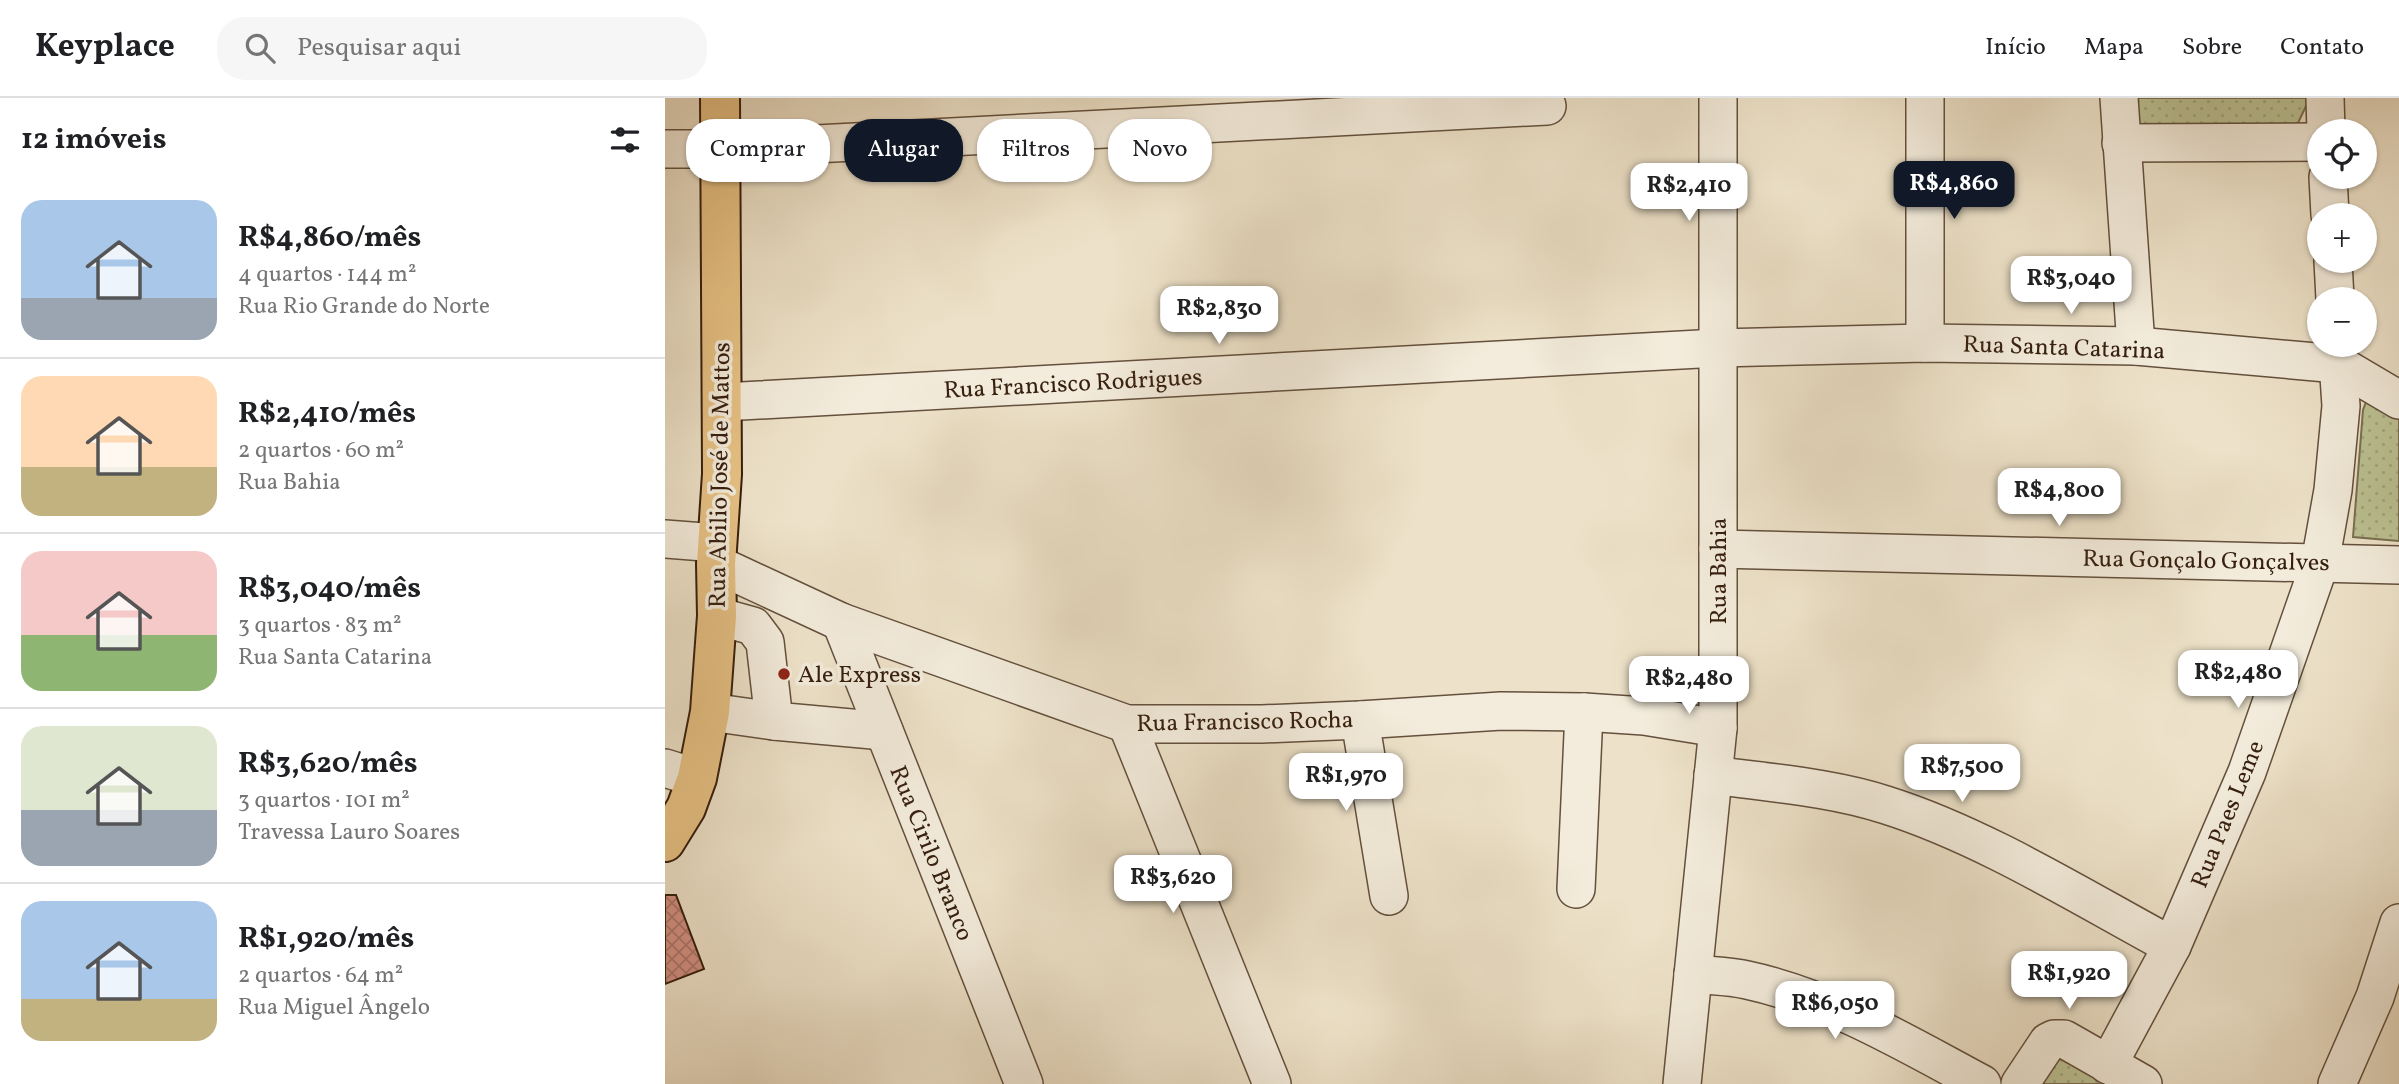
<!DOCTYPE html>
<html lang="pt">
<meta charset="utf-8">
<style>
body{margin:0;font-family:Vollkorn,serif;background:#f6f6f6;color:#202124;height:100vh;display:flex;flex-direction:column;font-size:26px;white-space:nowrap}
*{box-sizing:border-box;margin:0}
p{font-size:23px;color:#757577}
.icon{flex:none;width:38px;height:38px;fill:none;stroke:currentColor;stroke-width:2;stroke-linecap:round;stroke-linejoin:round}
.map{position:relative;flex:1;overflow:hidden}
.details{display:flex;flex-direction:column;background:#fff;width:665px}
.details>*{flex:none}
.hud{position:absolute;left:21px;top:21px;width:665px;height:63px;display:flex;gap:14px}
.tools{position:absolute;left:1642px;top:21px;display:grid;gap:14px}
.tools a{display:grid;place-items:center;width:70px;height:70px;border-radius:50%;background:#fff;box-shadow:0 2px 5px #0004;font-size:35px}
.price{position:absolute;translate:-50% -60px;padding:0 16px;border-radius:14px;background:#fff;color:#222;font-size:23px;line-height:46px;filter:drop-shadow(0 2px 4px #0008)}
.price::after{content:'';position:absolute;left:50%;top:42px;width:21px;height:16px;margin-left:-10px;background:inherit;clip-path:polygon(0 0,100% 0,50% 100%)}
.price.on{background:#111827;color:#fff}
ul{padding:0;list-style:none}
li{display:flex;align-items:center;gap:21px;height:175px;padding:0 21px}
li+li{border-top:2px solid #e0e0e0}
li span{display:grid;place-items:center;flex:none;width:196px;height:140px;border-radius:21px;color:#555}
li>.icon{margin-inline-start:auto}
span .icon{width:84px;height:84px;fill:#fffc;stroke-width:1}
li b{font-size:30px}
h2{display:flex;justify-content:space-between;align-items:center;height:84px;padding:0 21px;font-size:30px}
.chip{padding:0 24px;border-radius:28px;background:#fff;box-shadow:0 2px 5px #0004;font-size:24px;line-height:63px}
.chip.on{background:#111827;color:#fff}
header{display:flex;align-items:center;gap:42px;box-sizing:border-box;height:98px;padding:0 35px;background:#fff;border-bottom:2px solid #e0e0e0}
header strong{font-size:33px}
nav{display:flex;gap:38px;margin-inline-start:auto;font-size:24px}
.search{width:490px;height:63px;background:#f6f6f6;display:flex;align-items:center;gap:18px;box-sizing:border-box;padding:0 24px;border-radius:28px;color:#757577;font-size:26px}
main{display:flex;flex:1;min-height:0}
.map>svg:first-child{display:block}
.park{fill:url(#park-dots);stroke:#797051;stroke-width:2}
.building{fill:url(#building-cross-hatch);stroke:#361f0e;stroke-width:2}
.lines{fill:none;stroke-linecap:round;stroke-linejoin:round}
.minor-casing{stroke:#64503d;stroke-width:40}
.major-casing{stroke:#361f0e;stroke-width:42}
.minor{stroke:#f3ecdc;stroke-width:37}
.major{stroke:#e6c184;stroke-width:38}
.poi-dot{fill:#8f2418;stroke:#f3ecdc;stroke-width:2.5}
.labels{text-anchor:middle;stroke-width:7;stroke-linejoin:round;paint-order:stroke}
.street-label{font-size:24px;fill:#361f0e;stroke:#f3ecdc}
.poi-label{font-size:24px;fill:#361f0e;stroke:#f3ecdc;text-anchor:start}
</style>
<header>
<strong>Keyplace</strong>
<div class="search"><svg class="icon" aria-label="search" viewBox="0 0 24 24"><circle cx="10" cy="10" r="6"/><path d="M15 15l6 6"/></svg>Pesquisar aqui</div>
<nav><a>Início</a><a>Mapa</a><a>Sobre</a><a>Contato</a></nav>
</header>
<main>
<section class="details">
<h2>12 imóveis<svg class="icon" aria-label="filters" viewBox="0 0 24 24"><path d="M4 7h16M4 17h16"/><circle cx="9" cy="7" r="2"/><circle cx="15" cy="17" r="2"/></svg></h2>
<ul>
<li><span style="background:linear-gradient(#a9c7e8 70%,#9aa5b1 0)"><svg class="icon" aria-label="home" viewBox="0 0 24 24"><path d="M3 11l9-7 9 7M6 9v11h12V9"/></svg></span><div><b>R$4,860/mês</b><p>4 quartos · 144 m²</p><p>Rua Rio Grande do Norte</p></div></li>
<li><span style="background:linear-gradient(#ffd9b3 65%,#c2b280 0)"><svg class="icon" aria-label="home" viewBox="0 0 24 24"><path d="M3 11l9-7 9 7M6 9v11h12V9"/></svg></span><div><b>R$2,410/mês</b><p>2 quartos · 60 m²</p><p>Rua Bahia</p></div></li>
<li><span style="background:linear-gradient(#f6c9c9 60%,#8fb573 0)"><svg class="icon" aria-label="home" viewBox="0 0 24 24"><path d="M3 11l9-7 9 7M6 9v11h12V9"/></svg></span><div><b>R$3,040/mês</b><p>3 quartos · 83 m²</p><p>Rua Santa Catarina</p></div></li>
<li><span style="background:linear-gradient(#dfe7d0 60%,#9aa5b1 0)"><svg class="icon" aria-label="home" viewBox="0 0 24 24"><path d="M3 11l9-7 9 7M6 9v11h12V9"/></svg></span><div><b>R$3,620/mês</b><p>3 quartos · 101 m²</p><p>Travessa Lauro Soares</p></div></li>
<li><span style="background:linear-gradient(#a9c7e8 70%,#c2b280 0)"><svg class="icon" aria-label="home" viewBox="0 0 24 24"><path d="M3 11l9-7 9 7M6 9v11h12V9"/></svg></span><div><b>R$1,920/mês</b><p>2 quartos · 64 m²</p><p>Rua Miguel Ângelo</p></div></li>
</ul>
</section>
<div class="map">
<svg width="1734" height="986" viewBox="0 0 1734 986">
<defs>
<pattern id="park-dots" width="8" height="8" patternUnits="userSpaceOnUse" patternTransform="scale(1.75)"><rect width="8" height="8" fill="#bcc294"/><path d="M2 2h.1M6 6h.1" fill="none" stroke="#a2a67e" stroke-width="1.8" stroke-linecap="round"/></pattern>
<pattern id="building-cross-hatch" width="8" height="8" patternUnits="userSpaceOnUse" patternTransform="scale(1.75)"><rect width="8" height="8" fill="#d19082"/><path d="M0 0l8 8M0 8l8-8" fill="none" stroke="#aa7569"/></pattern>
</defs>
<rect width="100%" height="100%" fill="#ede2c9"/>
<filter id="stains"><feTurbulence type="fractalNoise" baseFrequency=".00286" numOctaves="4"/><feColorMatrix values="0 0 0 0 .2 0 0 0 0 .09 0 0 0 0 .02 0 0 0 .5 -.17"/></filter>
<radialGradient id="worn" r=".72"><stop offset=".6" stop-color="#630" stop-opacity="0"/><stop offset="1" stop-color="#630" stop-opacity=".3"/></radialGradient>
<g class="park">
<polygon points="1468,0 1642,0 1642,6 1633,25 1623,29 1468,28"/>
<polygon points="1704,296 1734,314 1734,443 1688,439 1698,312"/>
<polygon points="1397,951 1460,986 1372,986"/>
</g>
<polygon class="building" points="0,797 11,797 39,871 0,886"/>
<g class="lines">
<g class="minor-casing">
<g id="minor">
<polyline points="1260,0 1260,245"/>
<polyline points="1454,0 1471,248"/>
<polyline points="1660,0 1661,33"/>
<polyline points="1456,45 1654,44"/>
<polyline points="0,51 55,51 882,8"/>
<polyline points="1663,79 1665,117"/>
<polyline points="1668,163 1670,201"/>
<polyline points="58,304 1053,250 1260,245 1471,248 1673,266 1734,302"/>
<polyline points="0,441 52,445"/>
<polyline points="1053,451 1734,467"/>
<polyline points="51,466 176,524 462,626 597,626 695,622 836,613 919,614 979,618 1053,630"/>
<polyline points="52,518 88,528 100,544 109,623 219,633"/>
<polyline points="176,524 359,986"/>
<polyline points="45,614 109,623"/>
<polyline points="695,622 724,798"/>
<polyline points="462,626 607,986"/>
<polyline points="0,670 32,680"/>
<path d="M1048,677C1105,685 1166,689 1221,707C1319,738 1416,799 1507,848"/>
<polyline points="911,791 919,614"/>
<path d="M1028,876C1046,878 1065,878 1082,882C1166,900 1242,946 1317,986"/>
<polyline points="1443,967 1507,848 1582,674 1655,465 1668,392 1676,308 1672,248"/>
<polyline points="1017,986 1053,630 1053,0"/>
<polyline points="1355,986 1383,944 1389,941 1399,941 1478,986"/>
<polyline points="1672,986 1710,899 1734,825"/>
</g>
</g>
<g class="major-casing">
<polyline id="major" points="0,744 21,710 32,680 45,614 52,518 51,466 57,376 55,0"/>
</g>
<use href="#minor" class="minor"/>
<use href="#major" class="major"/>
</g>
<circle class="poi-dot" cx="119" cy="576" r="7"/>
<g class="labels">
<g class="street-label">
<text transform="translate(1399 249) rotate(2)" y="8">Rua Santa Catarina</text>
<text transform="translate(408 285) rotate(-3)" y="8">Rua Francisco Rodrigues</text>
<text transform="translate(54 377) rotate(-89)" y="8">Rua Abilio José de Mattos</text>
<text transform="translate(1541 462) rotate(1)" y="8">Rua Gonçalo Gonçalves</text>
<text transform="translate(1053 473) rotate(-90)" y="8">Rua Bahia</text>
<text transform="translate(580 623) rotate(-1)" y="8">Rua Francisco Rocha</text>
<text transform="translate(1562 716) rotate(-68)" y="8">Rua Paes Leme</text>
<text transform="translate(267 755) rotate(68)" y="8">Rua Cirilo Branco</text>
</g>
<g class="poi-label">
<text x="133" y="584">Ale Express</text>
</g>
</g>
<rect width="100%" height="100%" filter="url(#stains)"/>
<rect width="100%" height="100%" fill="url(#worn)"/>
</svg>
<div class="tools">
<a><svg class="icon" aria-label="locate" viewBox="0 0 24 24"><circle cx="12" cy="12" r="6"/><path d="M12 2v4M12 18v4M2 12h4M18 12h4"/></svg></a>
<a>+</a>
<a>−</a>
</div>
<b class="price on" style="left:1289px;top:123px">R$4,860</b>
<b class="price" style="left:1024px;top:125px">R$2,410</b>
<b class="price" style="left:1406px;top:218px">R$3,040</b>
<b class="price" style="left:554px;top:248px">R$2,830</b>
<b class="price" style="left:1394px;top:430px">R$4,800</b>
<b class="price" style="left:1573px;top:612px">R$2,480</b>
<b class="price" style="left:1024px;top:618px">R$2,480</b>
<b class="price" style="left:1297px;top:706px">R$7,500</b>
<b class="price" style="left:681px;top:715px">R$1,970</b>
<b class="price" style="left:508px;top:817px">R$3,620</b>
<b class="price" style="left:1404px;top:913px">R$1,920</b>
<b class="price" style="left:1170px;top:943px">R$6,050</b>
<div class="hud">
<a class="chip">Comprar</a>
<a class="chip on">Alugar</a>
<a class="chip">Filtros</a>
<a class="chip">Novo</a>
</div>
</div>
</main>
